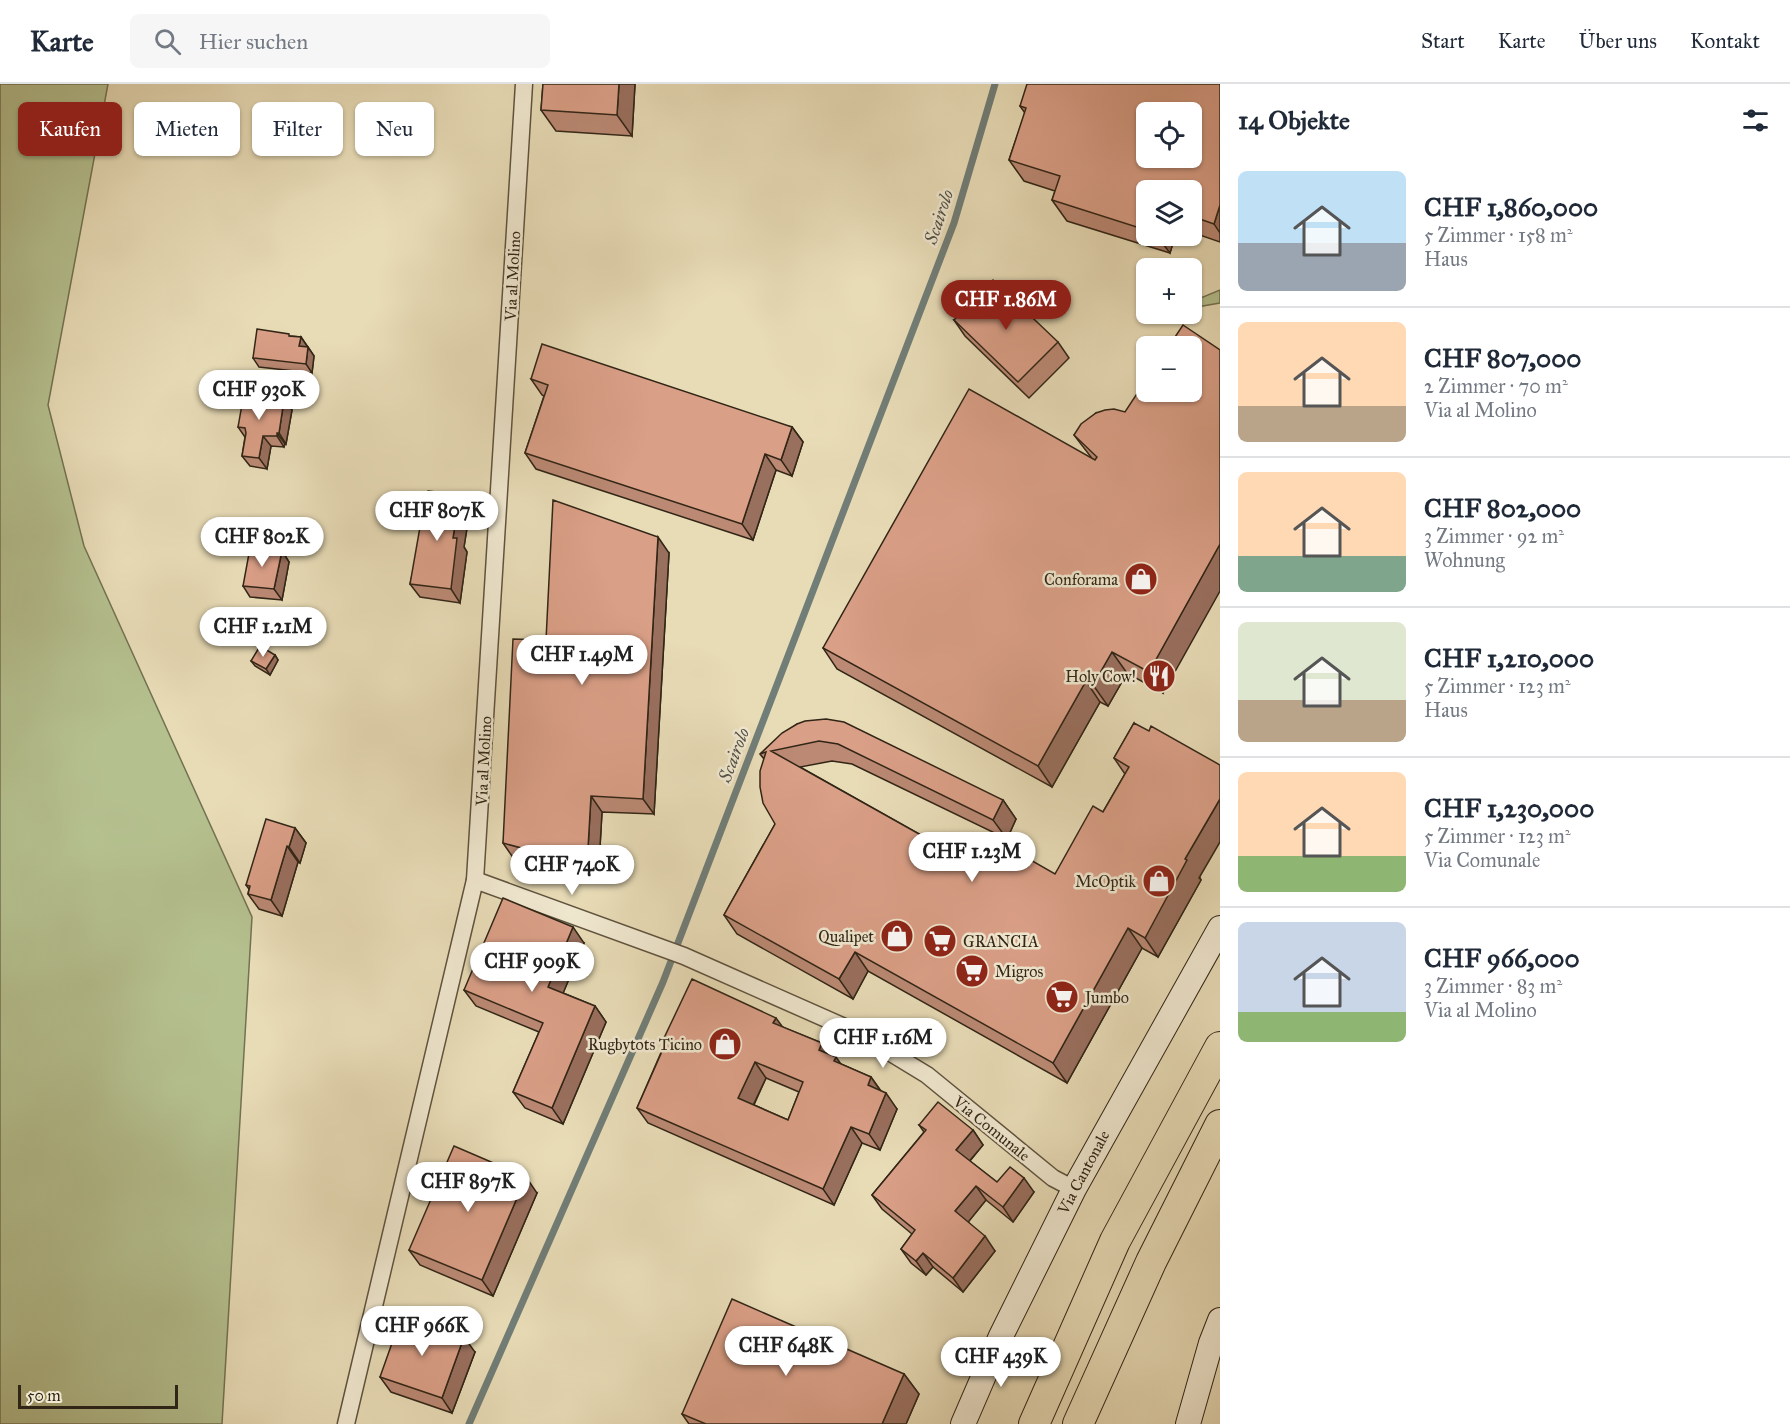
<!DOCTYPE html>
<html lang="de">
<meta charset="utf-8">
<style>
body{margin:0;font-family:"IM FELL Great Primer",serif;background:#f6f6f7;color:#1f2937;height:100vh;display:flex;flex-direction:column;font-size:22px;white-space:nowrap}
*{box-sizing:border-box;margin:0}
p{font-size:20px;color:#747a83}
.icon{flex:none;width:33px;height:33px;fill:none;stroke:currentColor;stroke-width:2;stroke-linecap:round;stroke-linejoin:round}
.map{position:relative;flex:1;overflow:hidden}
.sheet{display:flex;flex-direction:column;background:#fff;width:570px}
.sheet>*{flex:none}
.hud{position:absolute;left:18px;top:18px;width:570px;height:54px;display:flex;gap:12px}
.controls{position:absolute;left:1136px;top:18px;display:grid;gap:12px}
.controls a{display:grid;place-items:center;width:66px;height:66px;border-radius:9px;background:#fff;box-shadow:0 2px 4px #0004;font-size:30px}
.scale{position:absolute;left:18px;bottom:15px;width:160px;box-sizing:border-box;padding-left:6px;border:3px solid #312516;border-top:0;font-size:16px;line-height:21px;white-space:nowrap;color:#312516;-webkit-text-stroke:4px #f0e8d0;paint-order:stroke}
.price{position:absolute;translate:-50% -51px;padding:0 14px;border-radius:21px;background:#fff;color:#222;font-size:20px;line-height:39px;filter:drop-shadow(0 2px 3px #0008)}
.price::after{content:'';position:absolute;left:50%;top:36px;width:18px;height:14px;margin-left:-9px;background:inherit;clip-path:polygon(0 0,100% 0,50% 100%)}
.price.on{background:#8f2418;color:#fff}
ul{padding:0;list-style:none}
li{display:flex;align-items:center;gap:18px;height:150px;padding:0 18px}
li+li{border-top:2px solid #e0e1e3}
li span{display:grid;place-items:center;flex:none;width:168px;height:120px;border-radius:9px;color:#555}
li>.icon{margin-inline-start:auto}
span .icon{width:72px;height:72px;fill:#fffc;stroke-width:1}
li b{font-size:26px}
h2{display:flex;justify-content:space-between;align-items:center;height:72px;padding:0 18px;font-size:26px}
.chip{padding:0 21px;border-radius:9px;background:#fff;box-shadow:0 2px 4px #0004;font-size:21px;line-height:54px}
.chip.on{background:#8f2418;color:#fff}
header{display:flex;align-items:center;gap:36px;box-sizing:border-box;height:84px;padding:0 30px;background:#fff;border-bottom:2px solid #e0e1e3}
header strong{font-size:28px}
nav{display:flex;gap:33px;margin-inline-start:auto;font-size:21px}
.search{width:420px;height:54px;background:#f6f6f7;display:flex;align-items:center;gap:15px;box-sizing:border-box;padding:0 21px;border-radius:9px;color:#747a83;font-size:22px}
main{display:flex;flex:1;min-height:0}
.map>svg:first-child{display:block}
.green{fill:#b5c08f;stroke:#737252;stroke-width:1.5}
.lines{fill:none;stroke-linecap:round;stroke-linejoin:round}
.stream{stroke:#717e78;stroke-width:7}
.street-casing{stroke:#5f533e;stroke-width:19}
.secondary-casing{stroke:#312516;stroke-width:26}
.highway-casing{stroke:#312516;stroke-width:32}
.street{stroke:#f0e8d0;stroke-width:16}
.secondary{stroke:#f0e8d0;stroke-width:24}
.highway{stroke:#e8dcb7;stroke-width:30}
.wall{fill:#bb8974;stroke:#312516;stroke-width:1.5;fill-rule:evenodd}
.shaded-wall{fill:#996f5e;stroke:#312516;stroke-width:1.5}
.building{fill:#da9f87;stroke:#312516;stroke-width:1.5;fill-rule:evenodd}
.labels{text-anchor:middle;stroke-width:5;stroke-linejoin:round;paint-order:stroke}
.street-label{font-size:16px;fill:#312516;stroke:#f0e8d0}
.poi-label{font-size:16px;fill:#312516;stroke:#f0e8d0;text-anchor:end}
.water-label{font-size:18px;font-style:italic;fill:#515147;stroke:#f0e8d0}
</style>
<header>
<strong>Karte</strong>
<div class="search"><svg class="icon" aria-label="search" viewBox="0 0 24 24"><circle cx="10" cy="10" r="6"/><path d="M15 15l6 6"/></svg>Hier suchen</div>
<nav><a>Start</a><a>Karte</a><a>Über uns</a><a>Kontakt</a></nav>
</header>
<main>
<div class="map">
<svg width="1220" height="1340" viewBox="0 0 1220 1340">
<rect width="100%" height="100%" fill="#e8dcb7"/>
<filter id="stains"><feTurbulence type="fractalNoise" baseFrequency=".00333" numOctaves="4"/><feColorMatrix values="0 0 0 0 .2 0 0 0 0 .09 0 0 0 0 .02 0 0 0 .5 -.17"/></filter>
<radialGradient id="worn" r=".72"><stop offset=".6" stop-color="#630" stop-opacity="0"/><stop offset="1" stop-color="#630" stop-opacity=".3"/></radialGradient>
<g class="green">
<polygon points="0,0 108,0 48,321 84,462 252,833 222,1340 0,1340"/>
<polygon points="1220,206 1220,219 1191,224 1191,218"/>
</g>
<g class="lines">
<polyline class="stream" points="469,1340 663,898 954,139 995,0"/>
<g class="street-casing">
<g id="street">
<polyline points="475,796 684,872 858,949 927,991 1053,1094 1074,1105"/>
<polyline points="346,1340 475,796 524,0"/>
</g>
</g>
<g class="secondary-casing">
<g id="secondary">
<polyline points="963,1340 1001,1252 1074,1105 1220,844"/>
<polyline points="1188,1340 1211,1259 1220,1236"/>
</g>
</g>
<g class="highway-casing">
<g id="highway">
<polyline points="1034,1340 1115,1157 1220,963"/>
<polyline points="1078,1340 1151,1178 1220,1041"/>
</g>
</g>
<use href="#street" class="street"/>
<use href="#secondary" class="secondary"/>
<use href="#highway" class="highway"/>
</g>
<g class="wall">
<polygon points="543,0 635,0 632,52 556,47 541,26"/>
<polygon points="1220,0 1220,158 1191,148 1191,106 1146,106 1146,152 1175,152 1170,169 1067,137 1052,116 1055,107 1024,97 1009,76 1025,29 1020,22"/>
<polygon points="954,236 1058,258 1069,274 1029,314 965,252"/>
<polygon points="290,252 301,253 314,272 312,289 259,283 253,274"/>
<polygon points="531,295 792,343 803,358 792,392 776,386 753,456 536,385 525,369 544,312 542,311"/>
<polygon points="284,316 292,326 286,360 285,360 284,363 271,362 267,385 250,382 242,372 245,353 238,343"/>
<polygon points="1096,329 1163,609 1127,589 1108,622 1100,618 1052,703 837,585 823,564 1091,373 1074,351"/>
<polygon points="470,425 464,463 467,468 460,519 420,513 410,500 423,443"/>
<polygon points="282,467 289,478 282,516 250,513 243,502"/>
<polygon points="669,469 654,730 602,728 598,798 514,775 503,759 546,556"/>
<polygon points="275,571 278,576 270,591 255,582 251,577"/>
<polygon points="1134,639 1201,796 1158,873 1142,864 1067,999 868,887 853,915 737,850 724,831 775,740 764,675 760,670 797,640 1003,716 1016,735 1007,755 852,680 832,677 800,683 976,782 1055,790 1103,728 1125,690 1114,674"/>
<polygon points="295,744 306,759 300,779 298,778 282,832 259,825 248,810 249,805 246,801"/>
<polygon points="584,859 563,909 595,922 606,938 563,1040 525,1024 513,1008 539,948 476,922 464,906"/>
<path d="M782,943L822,959L829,970L841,980L871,993L881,1007L897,1025L880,1066L862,1059L834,1121L648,1039L637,1024L666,957L664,954ZM766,994L799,1008L788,1036L754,1021Z"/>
<polygon points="919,1041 973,1046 983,1061 970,1077 997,1098 1034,1108 1013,1138 986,1116 968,1138 995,1167 963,1208 933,1183 926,1191 911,1179 901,1165 912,1150 882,1125 872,1111 924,1048"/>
<polygon points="537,1109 493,1212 420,1181 409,1166"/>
<polygon points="475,1268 452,1329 391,1308 380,1293"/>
<polygon points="904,1290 919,1310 906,1340 689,1340 682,1330"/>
</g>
<g class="shaded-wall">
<polygon points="619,0 635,0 632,52 617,31"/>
<polygon points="1220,121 1220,149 1214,140"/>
<polygon points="1157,152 1175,152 1170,169"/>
<polygon points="301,253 307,262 306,271 299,262"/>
<polygon points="308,263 314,272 312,289 306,280"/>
<polygon points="284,316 292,326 286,360 279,349"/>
<polygon points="792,343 803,358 792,392 781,376"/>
<polygon points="277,349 285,360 284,363 277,352"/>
<polygon points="263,352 271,362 267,385 259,374"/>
<polygon points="765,370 776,386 753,456 742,440"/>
<polygon points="460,411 470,425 464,463 467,468 460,519 451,505 453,454"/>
<polygon points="658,453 669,469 654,730 643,715"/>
<polygon points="1220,460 1220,507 1163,609 1149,588"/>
<polygon points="282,467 289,478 282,516 274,505"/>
<polygon points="1112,568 1127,589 1108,622 1093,601"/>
<polygon points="275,571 278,576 270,591 266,585"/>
<polygon points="1086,597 1100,618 1052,703 1038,682"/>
<polygon points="591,712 602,728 598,798 587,782"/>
<polygon points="1220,715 1220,758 1199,794 1201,796 1158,873 1145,854 1185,775"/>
<polygon points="1003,716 1016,735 1007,755 993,736"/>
<polygon points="295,744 306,759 300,779 289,763"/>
<polygon points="287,762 298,778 282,832 271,816"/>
<polygon points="573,843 584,859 559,919 548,903"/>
<polygon points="1128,844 1142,864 1067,999 1053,979"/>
<polygon points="855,868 868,887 853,915 839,895"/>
<polygon points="595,922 606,938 563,1040 552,1024"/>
<polygon points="776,934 787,949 773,939"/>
<polygon points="822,959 833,975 819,966"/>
<polygon points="836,973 847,989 834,977"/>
<polygon points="755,978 766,994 749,1030 738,1014"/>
<polygon points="871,993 882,1009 868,1001"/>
<polygon points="886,1009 897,1025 880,1066 869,1050"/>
<polygon points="851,1043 862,1059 834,1121 823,1105"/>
<polygon points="973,1046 983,1061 966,1081 956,1066"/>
<polygon points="526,1093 537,1109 493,1212 482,1196"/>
<polygon points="1024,1094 1034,1108 1013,1138 1003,1123"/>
<polygon points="976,1102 986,1116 965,1142 955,1127"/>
<polygon points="985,1152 995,1167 963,1208 953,1194"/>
<polygon points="923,1169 933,1183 926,1191 916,1177"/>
<polygon points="464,1253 475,1268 452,1329 442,1314"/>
<polygon points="904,1290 919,1310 906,1340 882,1340"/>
</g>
<g class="building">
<polygon points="543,0 619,0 617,31 541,26"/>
<path d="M1027,0H1220V121L1214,140L1191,132V106H1146V146L1052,116L1060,92L1009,76L1026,24L1020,22ZM1146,28H1191V74H1146Z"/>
<polygon points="993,196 1058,258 1018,298 954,236"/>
<polygon points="1183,241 1220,266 1220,460 1149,588 1112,568 1093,601 1086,597 1038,682 823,564 969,305 1095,376 1097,373 1074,351 1081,340 1096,329 1105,326 1114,325 1125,328 1146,296 1146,308 1191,308 1191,262 1169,262"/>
<polygon points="257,245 289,250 289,252 301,253 299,262 308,263 306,280 253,274"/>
<polygon points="542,260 792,343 781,376 765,370 742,440 525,369 548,301 531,295"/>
<polygon points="244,309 284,316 279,349 277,349 277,352 263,352 259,374 242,372 246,349 245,344 238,343"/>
<polygon points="428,407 460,411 453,454 457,454 451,505 410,500 420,443 423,443"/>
<polygon points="553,416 658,453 643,715 591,712 587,782 503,759 513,555 546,556"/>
<polygon points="250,464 282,467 274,505 243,502"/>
<polygon points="260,562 275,571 266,585 251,577"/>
<polygon points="826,635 844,638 1003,716 993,736 838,660 819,657 771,667 976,782 992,754 1055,790 1093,722 1103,728 1129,683 1114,674 1134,639 1149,647 1151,642 1220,681 1220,715 1185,775 1187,776 1145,854 1128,844 1053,979 855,868 839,895 724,831 775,740 763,719 760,703 760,687 766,668 760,670 782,649 797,640 805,637"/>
<polygon points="266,735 295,744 289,763 287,762 271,816 248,810 250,802 246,801"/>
<polygon points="503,814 573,843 548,903 595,922 552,1024 513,1008 543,939 464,906"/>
<path d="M692,895L776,934L773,939L822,959L819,966L836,973L834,977L871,993L868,1001L886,1009L869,1050L851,1043L823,1105L637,1024L667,956L664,954ZM755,978L803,998L788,1036L738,1014Z"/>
<polygon points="938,1018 973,1046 956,1066 997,1098 1010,1083 1024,1094 1003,1123 976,1102 955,1127 985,1152 953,1194 923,1169 916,1177 901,1165 915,1146 872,1111 926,1046 919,1041"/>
<polygon points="454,1062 526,1093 482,1196 409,1166"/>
<polygon points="732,1215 904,1290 882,1340 706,1340 682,1330"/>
<polygon points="402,1231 464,1253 442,1314 380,1293"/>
</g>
<defs>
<g id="shop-disc" transform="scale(1.725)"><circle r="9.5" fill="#8f2418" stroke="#f0e8d0"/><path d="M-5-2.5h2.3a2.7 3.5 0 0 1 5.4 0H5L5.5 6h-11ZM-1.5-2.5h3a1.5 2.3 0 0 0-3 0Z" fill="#fff"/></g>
<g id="restaurant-disc" transform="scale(1.725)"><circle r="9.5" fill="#8f2418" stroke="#f0e8d0"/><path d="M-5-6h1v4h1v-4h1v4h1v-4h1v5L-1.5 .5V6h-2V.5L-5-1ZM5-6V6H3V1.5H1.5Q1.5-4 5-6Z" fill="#fff"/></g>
<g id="supermarket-disc" transform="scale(1.725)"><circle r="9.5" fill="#8f2418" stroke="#f0e8d0"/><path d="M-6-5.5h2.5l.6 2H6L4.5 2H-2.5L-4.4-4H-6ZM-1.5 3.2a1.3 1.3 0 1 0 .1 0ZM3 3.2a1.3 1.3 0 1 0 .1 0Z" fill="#fff"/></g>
</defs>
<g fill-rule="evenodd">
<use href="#shop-disc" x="1141" y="495"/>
<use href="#restaurant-disc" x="1159" y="592"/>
<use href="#shop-disc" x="1159" y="797"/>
<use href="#shop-disc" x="897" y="852"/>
<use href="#supermarket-disc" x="940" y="857"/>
<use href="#supermarket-disc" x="972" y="887"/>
<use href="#supermarket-disc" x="1062" y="913"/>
<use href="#shop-disc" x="725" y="960"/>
</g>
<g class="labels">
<g class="street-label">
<text transform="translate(512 192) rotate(-87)" y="6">Via al Molino</text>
<text transform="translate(483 677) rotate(-87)" y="6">Via al Molino</text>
<text transform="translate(992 1044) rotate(39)" y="6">Via Comunale</text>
<text transform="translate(1083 1088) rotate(-62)" y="6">Via Cantonale</text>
</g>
<g class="poi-label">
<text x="1118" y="501">Conforama</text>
<text x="1136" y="598">Holy Cow!</text>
<text x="1136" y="803">McOptik</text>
<text x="874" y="858">Qualipet</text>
<text x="963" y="863" text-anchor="start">GRANCIA</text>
<text x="995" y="893" text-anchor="start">Migros</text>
<text x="1085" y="919" text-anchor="start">Jumbo</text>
<text x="702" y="966">Rugbytots Ticino</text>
</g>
<g class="water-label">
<text transform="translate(939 133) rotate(-71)" y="6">Scairolo</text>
<text transform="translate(734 671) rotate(-69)" y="6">Scairolo</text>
</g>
</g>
<rect width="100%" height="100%" filter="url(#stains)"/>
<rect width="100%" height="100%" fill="url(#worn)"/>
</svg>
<div class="controls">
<a><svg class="icon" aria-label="locate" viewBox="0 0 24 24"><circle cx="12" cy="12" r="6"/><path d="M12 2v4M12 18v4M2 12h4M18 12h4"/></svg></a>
<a><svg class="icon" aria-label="layers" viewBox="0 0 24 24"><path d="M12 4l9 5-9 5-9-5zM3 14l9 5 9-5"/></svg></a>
<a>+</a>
<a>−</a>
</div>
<div class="scale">50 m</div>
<b class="price on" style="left:1006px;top:247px">CHF 1.86M</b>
<b class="price" style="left:259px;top:337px">CHF 930K</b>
<b class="price" style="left:437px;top:458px">CHF 807K</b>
<b class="price" style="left:262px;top:484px">CHF 802K</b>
<b class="price" style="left:263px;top:574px">CHF 1.21M</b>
<b class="price" style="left:582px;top:602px">CHF 1.49M</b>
<b class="price" style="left:972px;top:799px">CHF 1.23M</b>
<b class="price" style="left:572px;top:812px">CHF 740K</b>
<b class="price" style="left:532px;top:909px">CHF 909K</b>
<b class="price" style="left:883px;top:985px">CHF 1.16M</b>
<b class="price" style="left:468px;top:1129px">CHF 897K</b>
<b class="price" style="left:422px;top:1273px">CHF 966K</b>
<b class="price" style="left:786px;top:1293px">CHF 648K</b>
<b class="price" style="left:1001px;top:1304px">CHF 439K</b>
<div class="hud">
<a class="chip on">Kaufen</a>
<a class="chip">Mieten</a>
<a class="chip">Filter</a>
<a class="chip">Neu</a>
</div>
</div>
<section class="sheet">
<h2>14 Objekte<svg class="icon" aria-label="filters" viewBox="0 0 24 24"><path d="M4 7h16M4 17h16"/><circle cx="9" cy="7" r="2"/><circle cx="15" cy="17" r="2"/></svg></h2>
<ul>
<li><span style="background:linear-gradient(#bfe0f5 60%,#9aa5b1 0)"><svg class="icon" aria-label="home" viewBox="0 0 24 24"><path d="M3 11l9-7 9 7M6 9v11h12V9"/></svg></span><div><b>CHF 1,860,000</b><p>5 Zimmer · 158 m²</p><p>Haus</p></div></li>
<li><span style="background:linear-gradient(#ffd9b3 70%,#b9a48a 0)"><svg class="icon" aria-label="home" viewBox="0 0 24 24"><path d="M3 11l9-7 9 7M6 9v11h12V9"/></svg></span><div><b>CHF 807,000</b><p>2 Zimmer · 70 m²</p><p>Via al Molino</p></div></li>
<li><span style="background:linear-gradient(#ffd9b3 70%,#7fa58c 0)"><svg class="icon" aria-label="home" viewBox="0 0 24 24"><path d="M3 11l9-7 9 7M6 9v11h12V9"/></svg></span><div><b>CHF 802,000</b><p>3 Zimmer · 92 m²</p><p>Wohnung</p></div></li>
<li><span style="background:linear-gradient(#dfe7d0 65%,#b9a48a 0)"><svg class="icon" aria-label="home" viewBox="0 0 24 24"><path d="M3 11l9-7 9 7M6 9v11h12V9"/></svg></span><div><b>CHF 1,210,000</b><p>5 Zimmer · 123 m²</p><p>Haus</p></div></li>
<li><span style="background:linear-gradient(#ffd9b3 70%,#8fb573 0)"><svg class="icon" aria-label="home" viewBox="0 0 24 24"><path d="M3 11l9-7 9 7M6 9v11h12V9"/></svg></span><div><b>CHF 1,230,000</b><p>5 Zimmer · 123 m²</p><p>Via Comunale</p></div></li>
<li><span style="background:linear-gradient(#c9d6e8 75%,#8fb573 0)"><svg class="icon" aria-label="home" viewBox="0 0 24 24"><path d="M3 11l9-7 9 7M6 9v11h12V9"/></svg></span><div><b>CHF 966,000</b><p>3 Zimmer · 83 m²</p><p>Via al Molino</p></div></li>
</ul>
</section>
</main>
